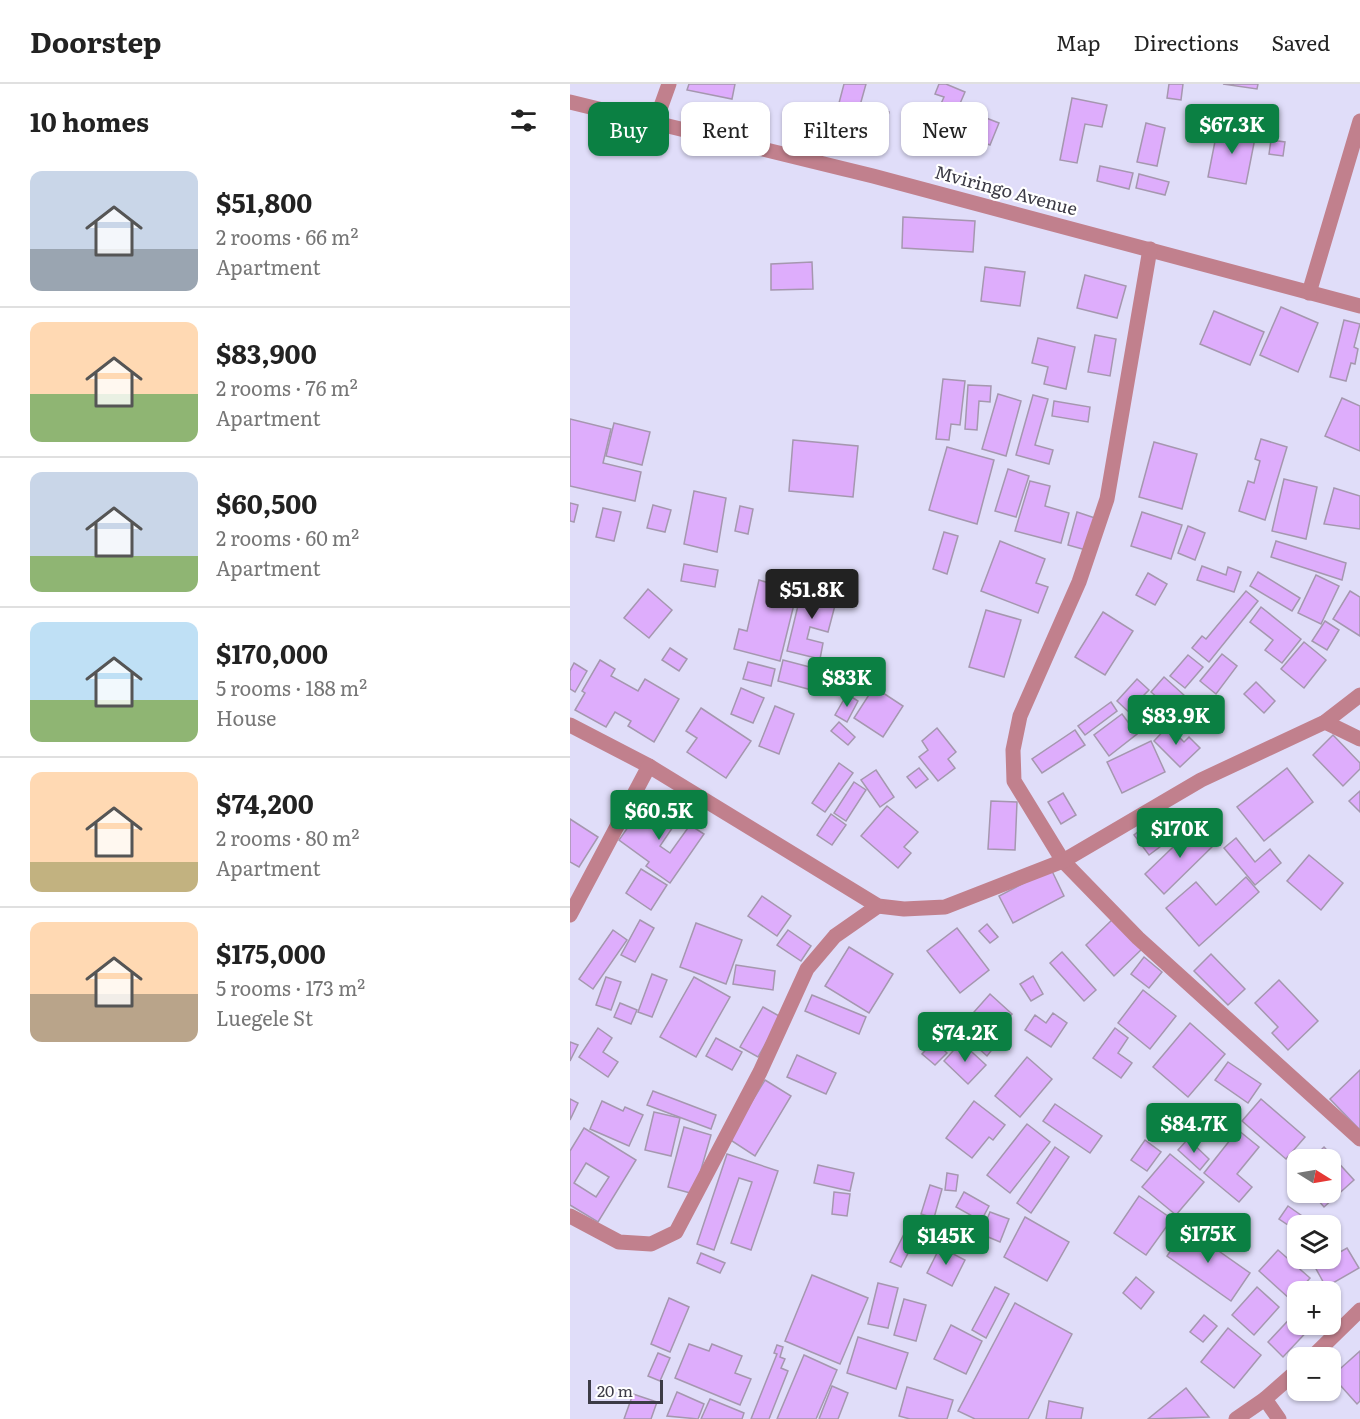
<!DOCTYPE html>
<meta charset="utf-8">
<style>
body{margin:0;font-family:Literata,serif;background:#f6f6f6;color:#222;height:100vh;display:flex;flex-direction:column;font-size:22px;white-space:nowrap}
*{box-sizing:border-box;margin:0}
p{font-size:20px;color:#767676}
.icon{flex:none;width:33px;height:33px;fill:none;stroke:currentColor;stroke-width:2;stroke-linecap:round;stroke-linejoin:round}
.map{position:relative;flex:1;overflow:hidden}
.drawer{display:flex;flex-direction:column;background:#fff;width:570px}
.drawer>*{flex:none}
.top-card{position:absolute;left:18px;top:18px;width:570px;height:54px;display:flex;gap:12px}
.needle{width:39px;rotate:101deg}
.fabs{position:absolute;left:717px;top:1065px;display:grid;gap:12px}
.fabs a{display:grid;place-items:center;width:54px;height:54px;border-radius:12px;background:#fff;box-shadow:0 2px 4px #0004;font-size:30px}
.scale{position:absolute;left:18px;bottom:15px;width:75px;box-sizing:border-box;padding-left:6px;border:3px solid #3c3b46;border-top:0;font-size:16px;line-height:21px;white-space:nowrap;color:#3c3b46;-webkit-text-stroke:4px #fff;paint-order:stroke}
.price{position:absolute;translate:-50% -51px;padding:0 14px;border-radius:6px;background:#0b8043;color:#fff;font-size:20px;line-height:39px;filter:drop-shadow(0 2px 3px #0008)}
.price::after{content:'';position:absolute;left:50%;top:36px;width:18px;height:14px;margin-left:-9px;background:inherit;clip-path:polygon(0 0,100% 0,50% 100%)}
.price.active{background:#222;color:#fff}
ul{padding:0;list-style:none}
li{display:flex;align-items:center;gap:18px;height:150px;padding:0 30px}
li+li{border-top:2px solid #e0e0e0}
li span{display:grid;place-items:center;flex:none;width:168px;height:120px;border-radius:12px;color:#555}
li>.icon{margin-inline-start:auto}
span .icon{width:72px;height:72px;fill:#fffc;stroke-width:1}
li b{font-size:26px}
h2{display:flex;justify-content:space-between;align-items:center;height:72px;padding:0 30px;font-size:26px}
.tag{padding:0 21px;border-radius:12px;background:#fff;box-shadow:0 2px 4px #0004;font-size:21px;line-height:54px}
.tag.active{background:#0b8043;color:#fff}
header{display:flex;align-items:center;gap:36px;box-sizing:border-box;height:84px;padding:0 30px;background:#fff;border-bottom:2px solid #e0e0e0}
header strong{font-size:28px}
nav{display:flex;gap:33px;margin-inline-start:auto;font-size:21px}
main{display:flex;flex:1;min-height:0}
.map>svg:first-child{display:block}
.building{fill:#deadfc;stroke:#a597af;stroke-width:1.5;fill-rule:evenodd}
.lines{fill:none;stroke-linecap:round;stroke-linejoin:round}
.minor{stroke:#c1808d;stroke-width:15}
.labels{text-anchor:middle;stroke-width:4.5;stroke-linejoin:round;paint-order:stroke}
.street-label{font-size:18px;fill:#3c3b46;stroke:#fff}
</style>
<header>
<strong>Doorstep</strong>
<nav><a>Map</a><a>Directions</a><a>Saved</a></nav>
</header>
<main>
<section class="drawer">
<h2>10 homes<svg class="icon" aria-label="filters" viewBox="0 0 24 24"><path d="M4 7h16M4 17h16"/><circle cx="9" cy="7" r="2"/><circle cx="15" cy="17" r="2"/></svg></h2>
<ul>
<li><span style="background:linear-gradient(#c9d6e8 65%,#9aa5b1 0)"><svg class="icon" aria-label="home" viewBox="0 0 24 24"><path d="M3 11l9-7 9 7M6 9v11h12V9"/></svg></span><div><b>$51,800</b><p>2 rooms · 66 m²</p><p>Apartment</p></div></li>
<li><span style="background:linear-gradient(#ffd9b3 60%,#8fb573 0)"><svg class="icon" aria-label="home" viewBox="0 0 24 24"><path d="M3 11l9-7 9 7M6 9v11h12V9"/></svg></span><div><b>$83,900</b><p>2 rooms · 76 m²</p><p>Apartment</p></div></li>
<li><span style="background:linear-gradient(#c9d6e8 70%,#8fb573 0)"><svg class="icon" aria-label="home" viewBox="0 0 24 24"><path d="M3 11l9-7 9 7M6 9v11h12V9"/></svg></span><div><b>$60,500</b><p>2 rooms · 60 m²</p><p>Apartment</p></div></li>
<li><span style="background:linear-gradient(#bfe0f5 65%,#8fb573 0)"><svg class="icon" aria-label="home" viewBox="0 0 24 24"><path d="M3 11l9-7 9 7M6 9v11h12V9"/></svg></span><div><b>$170,000</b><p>5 rooms · 188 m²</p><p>House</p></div></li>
<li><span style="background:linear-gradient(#ffd9b3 75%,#c2b280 0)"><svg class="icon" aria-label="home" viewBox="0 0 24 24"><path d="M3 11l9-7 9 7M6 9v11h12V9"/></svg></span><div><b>$74,200</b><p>2 rooms · 80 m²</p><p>Apartment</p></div></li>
<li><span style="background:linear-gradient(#ffd9b3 60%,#b9a48a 0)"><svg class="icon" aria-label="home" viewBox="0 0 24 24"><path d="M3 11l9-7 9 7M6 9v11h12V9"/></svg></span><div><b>$175,000</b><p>5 rooms · 173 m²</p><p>Luegele St</p></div></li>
</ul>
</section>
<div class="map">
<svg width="790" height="1335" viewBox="0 0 790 1335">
<rect width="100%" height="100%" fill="#e0ddf9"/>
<g class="building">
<polygon points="119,0 165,0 162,15 117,6"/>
<polygon points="274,0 296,0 289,25 269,19"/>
<polygon points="369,0 376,0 395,8 373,59 337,43 343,31 362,40 374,13 365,10"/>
<polygon points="599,0 613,0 611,16 597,14"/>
<polygon points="653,0 688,0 687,5"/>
<polygon points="502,14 537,21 532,43 515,40 507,79 490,76"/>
<polygon points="294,21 319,28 313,49 289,42"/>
<polygon points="406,30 429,39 420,61 397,52"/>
<polygon points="576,39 595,44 587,82 567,78"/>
<polygon points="648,42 686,49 676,100 638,93"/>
<polygon points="701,56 715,58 713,72 699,70"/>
<polygon points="530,82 563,89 559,105 527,97"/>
<polygon points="569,90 599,98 595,111 566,104"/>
<polygon points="333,133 405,137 403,168 332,164"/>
<polygon points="242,178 243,205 201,206 201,180"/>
<polygon points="415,183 455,188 450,222 411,217"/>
<polygon points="515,191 556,202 547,234 507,224"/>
<polygon points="711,223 748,239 728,288 690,271"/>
<polygon points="644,227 694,248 680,281 630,260"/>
<polygon points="774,236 790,240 784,263 788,265 785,280 781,279 776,297 760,293"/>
<polygon points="525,251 546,255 540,292 518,288"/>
<polygon points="468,254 505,263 496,305 474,300 478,283 462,279"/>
<polygon points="373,295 395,297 390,341 381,340 379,356 366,355"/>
<polygon points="398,301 421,302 420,318 409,317 407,346 395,345"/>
<polygon points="428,310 451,317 436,372 412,365"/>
<polygon points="463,311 478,315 465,361 483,366 479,380 446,371"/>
<polygon points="772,314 790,322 790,367 755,352"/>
<polygon points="484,317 520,323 518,338 482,332"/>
<polygon points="0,335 41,345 33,379 71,388 65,417 0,402"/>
<polygon points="44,339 80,348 72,381 36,372"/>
<polygon points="691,355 717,363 695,436 669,427 678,397 684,399 690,377 685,375"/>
<polygon points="223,356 288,362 283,413 219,407"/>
<polygon points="584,358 627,370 612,425 569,413"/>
<polygon points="377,363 424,376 407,440 359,426"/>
<polygon points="438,385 459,392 446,433 425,427"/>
<polygon points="714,395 747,403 736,455 702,447"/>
<polygon points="460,397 480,402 475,422 499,429 491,459 445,447"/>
<polygon points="764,404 790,412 790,445 754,440"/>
<polygon points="124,407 156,414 147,468 114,460"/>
<polygon points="0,419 8,421 4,438 0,437"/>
<polygon points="83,421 101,426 95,448 77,444"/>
<polygon points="170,422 183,425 178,450 165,447"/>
<polygon points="33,424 51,428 44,457 26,453"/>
<polygon points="507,428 525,434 516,466 498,461"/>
<polygon points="572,428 612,441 601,475 561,462"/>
<polygon points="618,442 635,449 625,476 608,469"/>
<polygon points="374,448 388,452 377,490 363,485"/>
<polygon points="430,457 475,475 466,499 478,503 468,529 411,507"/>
<polygon points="706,457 776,479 772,496 701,473"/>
<polygon points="114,480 148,486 145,503 111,497"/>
<polygon points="632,482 656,491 658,483 671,488 664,508 627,496"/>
<polygon points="688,488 730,514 722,527 680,502"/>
<polygon points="578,489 597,500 585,521 566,511"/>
<polygon points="209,491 230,496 210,577 164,565 169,545 177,547 189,496 206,501"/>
<polygon points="746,491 769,502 751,540 728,529"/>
<polygon points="233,501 268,510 258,548 240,543 237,555 253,559 250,575 217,567"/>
<polygon points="78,505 102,526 79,554 54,534"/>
<polygon points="676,507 688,517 639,578 622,564 632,552 636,555"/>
<polygon points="780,507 790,513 790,552 763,535"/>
<polygon points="691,523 731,555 712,579 695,566 703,556 680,538"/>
<polygon points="416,526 451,536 434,593 399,583"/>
<polygon points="533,528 563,547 535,591 505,573"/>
<polygon points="755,537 769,546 757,566 742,557"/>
<polygon points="734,558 756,576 734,604 711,585"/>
<polygon points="100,564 117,575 109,587 92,576"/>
<polygon points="652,570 667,582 646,610 630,597"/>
<polygon points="618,571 633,583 615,604 600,592"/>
<polygon points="30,576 45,585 41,592 68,607 75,595 109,615 84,658 58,642 61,637 45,628 36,643 5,626 15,609 12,607"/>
<polygon points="213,576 259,588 253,609 208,597"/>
<polygon points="178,578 205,585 201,602 173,595"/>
<polygon points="4,579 17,587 5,608 0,605 0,587"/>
<polygon points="594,593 615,612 603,627 581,608"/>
<polygon points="567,595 579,606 571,614 591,633 579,647 547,617"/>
<polygon points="686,598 705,617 694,629 674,610"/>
<polygon points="304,603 333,622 313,653 284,634"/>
<polygon points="171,604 194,614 183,639 161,630"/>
<polygon points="277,610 288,617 277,638 265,631"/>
<polygon points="541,618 547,627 515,651 508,642"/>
<polygon points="205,622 224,630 209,670 189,662"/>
<polygon points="131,624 181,657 156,694 117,668 127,654 116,647"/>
<polygon points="552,630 567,650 539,672 524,651"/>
<polygon points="269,638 285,653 278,661 261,647"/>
<polygon points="598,642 614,658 619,653 630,664 610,683 584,657"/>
<polygon points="367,644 386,668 378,675 385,684 368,697 349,673 358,666 352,657"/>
<polygon points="505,646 515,661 472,689 462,675"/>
<polygon points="763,651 790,679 790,685 773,702 743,671"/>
<polygon points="581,657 595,688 552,709 537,678"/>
<polygon points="269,679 283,689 255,728 242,719"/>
<polygon points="349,684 358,695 346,704 337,693"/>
<polygon points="717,684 743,718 694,757 667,723"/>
<polygon points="306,686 324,713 310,723 291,696"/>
<polygon points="284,698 296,706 276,737 264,729"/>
<polygon points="790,707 790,728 779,717"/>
<polygon points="493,709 506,731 491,740 478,718"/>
<polygon points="77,716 107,737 90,762 100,769 120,741 134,750 100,799 76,782 79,778 49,756"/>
<polygon points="421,717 447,718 445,766 418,765"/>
<polygon points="317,722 348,748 334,763 341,769 328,784 291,752"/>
<polygon points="595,727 610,748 579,771 564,751"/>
<polygon points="261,730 276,741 262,761 247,751"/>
<polygon points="0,735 28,753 9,783 0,778"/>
<polygon points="627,740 645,760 594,810 575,790"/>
<polygon points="666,754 685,778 700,765 711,779 685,801 654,764"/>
<polygon points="739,771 773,799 751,826 717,797"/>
<polygon points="71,785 97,801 81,826 56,809"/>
<polygon points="481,785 494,812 443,839 429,812"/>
<polygon points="676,793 689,808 629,862 596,824 626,798 646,821"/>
<polygon points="192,812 221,832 207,852 178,832"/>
<polygon points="545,833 573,864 544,892 516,861"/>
<polygon points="70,836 84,844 65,878 51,871"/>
<polygon points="126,839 172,856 156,900 110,883"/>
<polygon points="417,840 428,853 420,859 409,847"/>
<polygon points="387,844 419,886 390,909 357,867"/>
<polygon points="43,846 57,856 23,905 9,895"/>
<polygon points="218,846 241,862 231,877 207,861"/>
<polygon points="279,863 323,890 299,929 255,902"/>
<polygon points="492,868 526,906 514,917 480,879"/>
<polygon points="641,870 675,905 658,921 624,887"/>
<polygon points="574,873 592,888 579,904 561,890"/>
<polygon points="166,881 205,887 203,906 163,900"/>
<polygon points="82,890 97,896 82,933 68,928"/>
<polygon points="463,892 473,910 461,917 450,900"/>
<polygon points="36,893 51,898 41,926 26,921"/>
<polygon points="124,893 160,913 126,973 90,953"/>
<polygon points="709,896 748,937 718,966 702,949 708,943 685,919"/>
<polygon points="573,906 606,932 580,965 548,939"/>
<polygon points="420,910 442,930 418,957 425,962 417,972 388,946"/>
<polygon points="242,911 296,933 289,950 235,927"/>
<polygon points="50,919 67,926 61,940 44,933"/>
<polygon points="193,923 211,933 188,973 170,963"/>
<polygon points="483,929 497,939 481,963 455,946 465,931 476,939"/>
<polygon points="620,939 655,970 618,1013 583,983"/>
<polygon points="28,944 42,954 33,968 48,978 38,993 9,973"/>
<polygon points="545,944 558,954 548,969 562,979 551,994 523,974"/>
<polygon points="146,954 172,968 162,986 136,972"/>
<polygon points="364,957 377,969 365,981 352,970"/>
<polygon points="0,958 8,961 0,977"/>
<polygon points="391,958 416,981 398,1000 374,977"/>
<polygon points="227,971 266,989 256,1010 217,993"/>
<polygon points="457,973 482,995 450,1033 425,1012"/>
<polygon points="658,978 691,1000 678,1019 645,996"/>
<polygon points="790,986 790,1046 760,1015"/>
<polygon points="195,996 221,1012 185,1072 159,1055"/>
<polygon points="83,1007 146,1031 141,1045 77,1021"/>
<polygon points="0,1015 8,1019 0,1036"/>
<polygon points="691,1015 735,1053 716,1075 672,1037"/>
<polygon points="32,1017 53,1027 55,1023 73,1031 59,1062 20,1045"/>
<polygon points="404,1017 435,1041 423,1056 419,1053 402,1074 376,1054"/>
<polygon points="485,1020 532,1052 520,1069 473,1037"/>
<polygon points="84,1028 110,1034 101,1072 75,1066"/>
<polygon points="457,1040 480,1058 440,1109 417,1091"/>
<polygon points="114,1043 141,1051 124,1110 98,1103"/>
<path d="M14,1044L66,1076L28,1138L0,1121V1067ZM16,1079L39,1093L26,1113L4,1099Z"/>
<polygon points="668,1046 689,1063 667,1090 682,1103 669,1118 634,1089"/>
<polygon points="618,1055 639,1075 630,1086 608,1066"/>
<polygon points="575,1056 591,1068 577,1087 561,1076"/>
<polygon points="485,1063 499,1073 461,1129 447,1119"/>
<polygon points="754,1063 784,1096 754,1123 741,1108 760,1108 760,1076 741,1076"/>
<polygon points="157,1070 208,1087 181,1166 161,1159 182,1098 169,1094 144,1166 127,1160"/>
<polygon points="600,1070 634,1098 606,1131 572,1103"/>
<polygon points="248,1081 284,1089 280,1107 244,1099"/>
<polygon points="377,1089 388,1091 386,1107 375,1106"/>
<polygon points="360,1101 372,1105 364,1134 351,1130"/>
<polygon points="264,1108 280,1110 277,1132 262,1130"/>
<polygon points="394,1108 419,1122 411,1137 386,1123"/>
<polygon points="569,1112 602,1135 576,1171 544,1149"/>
<polygon points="718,1122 735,1134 731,1142 728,1142 727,1147 709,1135"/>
<polygon points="420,1128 439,1135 430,1158 411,1150"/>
<polygon points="455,1133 499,1158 477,1197 434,1173"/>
<polygon points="342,1134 353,1140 331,1183 320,1178"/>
<polygon points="373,1144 385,1149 378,1166 366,1162"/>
<polygon points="616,1144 680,1189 661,1217 597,1172"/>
<polygon points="370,1163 395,1176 382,1202 357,1189"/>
<polygon points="777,1164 789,1184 756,1203 740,1174 756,1176"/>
<polygon points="708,1166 740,1194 721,1216 689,1187"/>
<polygon points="131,1169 155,1179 150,1189 127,1179"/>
<polygon points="242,1191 298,1214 270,1280 215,1257"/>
<polygon points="566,1193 584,1208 571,1225 553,1209"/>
<polygon points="308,1199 328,1204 318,1244 298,1240"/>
<polygon points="425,1203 439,1210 416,1254 402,1246"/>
<polygon points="687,1203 709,1223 684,1251 662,1231"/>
<polygon points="99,1214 119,1223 100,1268 81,1260"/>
<polygon points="334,1215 356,1221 346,1257 324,1251"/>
<polygon points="445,1219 502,1250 458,1335 405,1335 388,1327"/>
<polygon points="728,1226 728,1240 744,1240 713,1273 698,1258"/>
<polygon points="634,1231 647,1242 633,1258 620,1248"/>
<polygon points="381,1241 412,1257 396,1290 364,1275"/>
<polygon points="658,1244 691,1271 664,1304 631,1278"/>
<polygon points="288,1253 338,1269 326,1305 277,1289"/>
<polygon points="119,1260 139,1267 142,1260 172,1272 165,1289 181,1295 170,1321 105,1294"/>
<polygon points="207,1261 213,1263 210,1273 215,1275 211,1284 218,1287 199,1335 181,1335 207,1270 204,1269"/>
<polygon points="790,1267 790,1317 787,1320 762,1292"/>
<polygon points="88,1269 100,1274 90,1297 78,1292"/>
<polygon points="234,1271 267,1286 246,1335 207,1335"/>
<polygon points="262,1302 278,1309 268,1335 249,1335"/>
<polygon points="337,1303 383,1316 377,1335 340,1335 329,1332"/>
<polygon points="616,1304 639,1333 578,1335"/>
<polygon points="107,1308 134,1320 128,1335 97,1332"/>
<polygon points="63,1310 87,1318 81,1335 54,1335"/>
<polygon points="140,1315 174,1329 172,1335 131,1335"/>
<polygon points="479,1317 513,1324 511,1335 476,1335"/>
</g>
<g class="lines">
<g class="minor">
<polyline points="0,18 303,92 790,222"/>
<polyline points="85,39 99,0"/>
<polyline points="580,165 537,415 509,498 450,632 443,666 444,697 493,777 568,854 790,1055"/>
<polyline points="739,209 790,37"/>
<polyline points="755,638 790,655"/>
<polyline points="0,641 79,682 308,822 334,825 375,823 493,777 631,696 755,638 790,611"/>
<polyline points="0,831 79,682"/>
<polyline points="0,1132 49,1158 81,1160 106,1148 190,988 237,885 265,852 308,822"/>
<polyline points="741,1274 790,1226"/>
<polyline points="695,1315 709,1335"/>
<polyline points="666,1335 695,1315 728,1286"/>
</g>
</g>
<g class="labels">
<g class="street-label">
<text transform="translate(436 107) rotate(15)" y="6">Mviringo Avenue</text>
</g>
</g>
</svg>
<div class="fabs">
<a><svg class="needle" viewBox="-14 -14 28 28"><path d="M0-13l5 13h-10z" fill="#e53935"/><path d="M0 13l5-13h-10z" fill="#767676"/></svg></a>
<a><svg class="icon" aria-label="layers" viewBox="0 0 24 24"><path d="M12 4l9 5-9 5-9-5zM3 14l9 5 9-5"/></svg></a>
<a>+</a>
<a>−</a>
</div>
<div class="scale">20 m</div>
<b class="price" style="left:662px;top:71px">$67.3K</b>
<b class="price active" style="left:242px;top:536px">$51.8K</b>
<b class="price" style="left:277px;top:624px">$83K</b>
<b class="price" style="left:606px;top:662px">$83.9K</b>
<b class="price" style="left:89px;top:757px">$60.5K</b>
<b class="price" style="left:610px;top:775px">$170K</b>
<b class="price" style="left:395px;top:979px">$74.2K</b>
<b class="price" style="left:624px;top:1070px">$84.7K</b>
<b class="price" style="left:638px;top:1180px">$175K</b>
<b class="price" style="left:376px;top:1182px">$145K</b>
<div class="top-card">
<a class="tag active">Buy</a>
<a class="tag">Rent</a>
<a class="tag">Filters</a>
<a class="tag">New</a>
</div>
</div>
</main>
